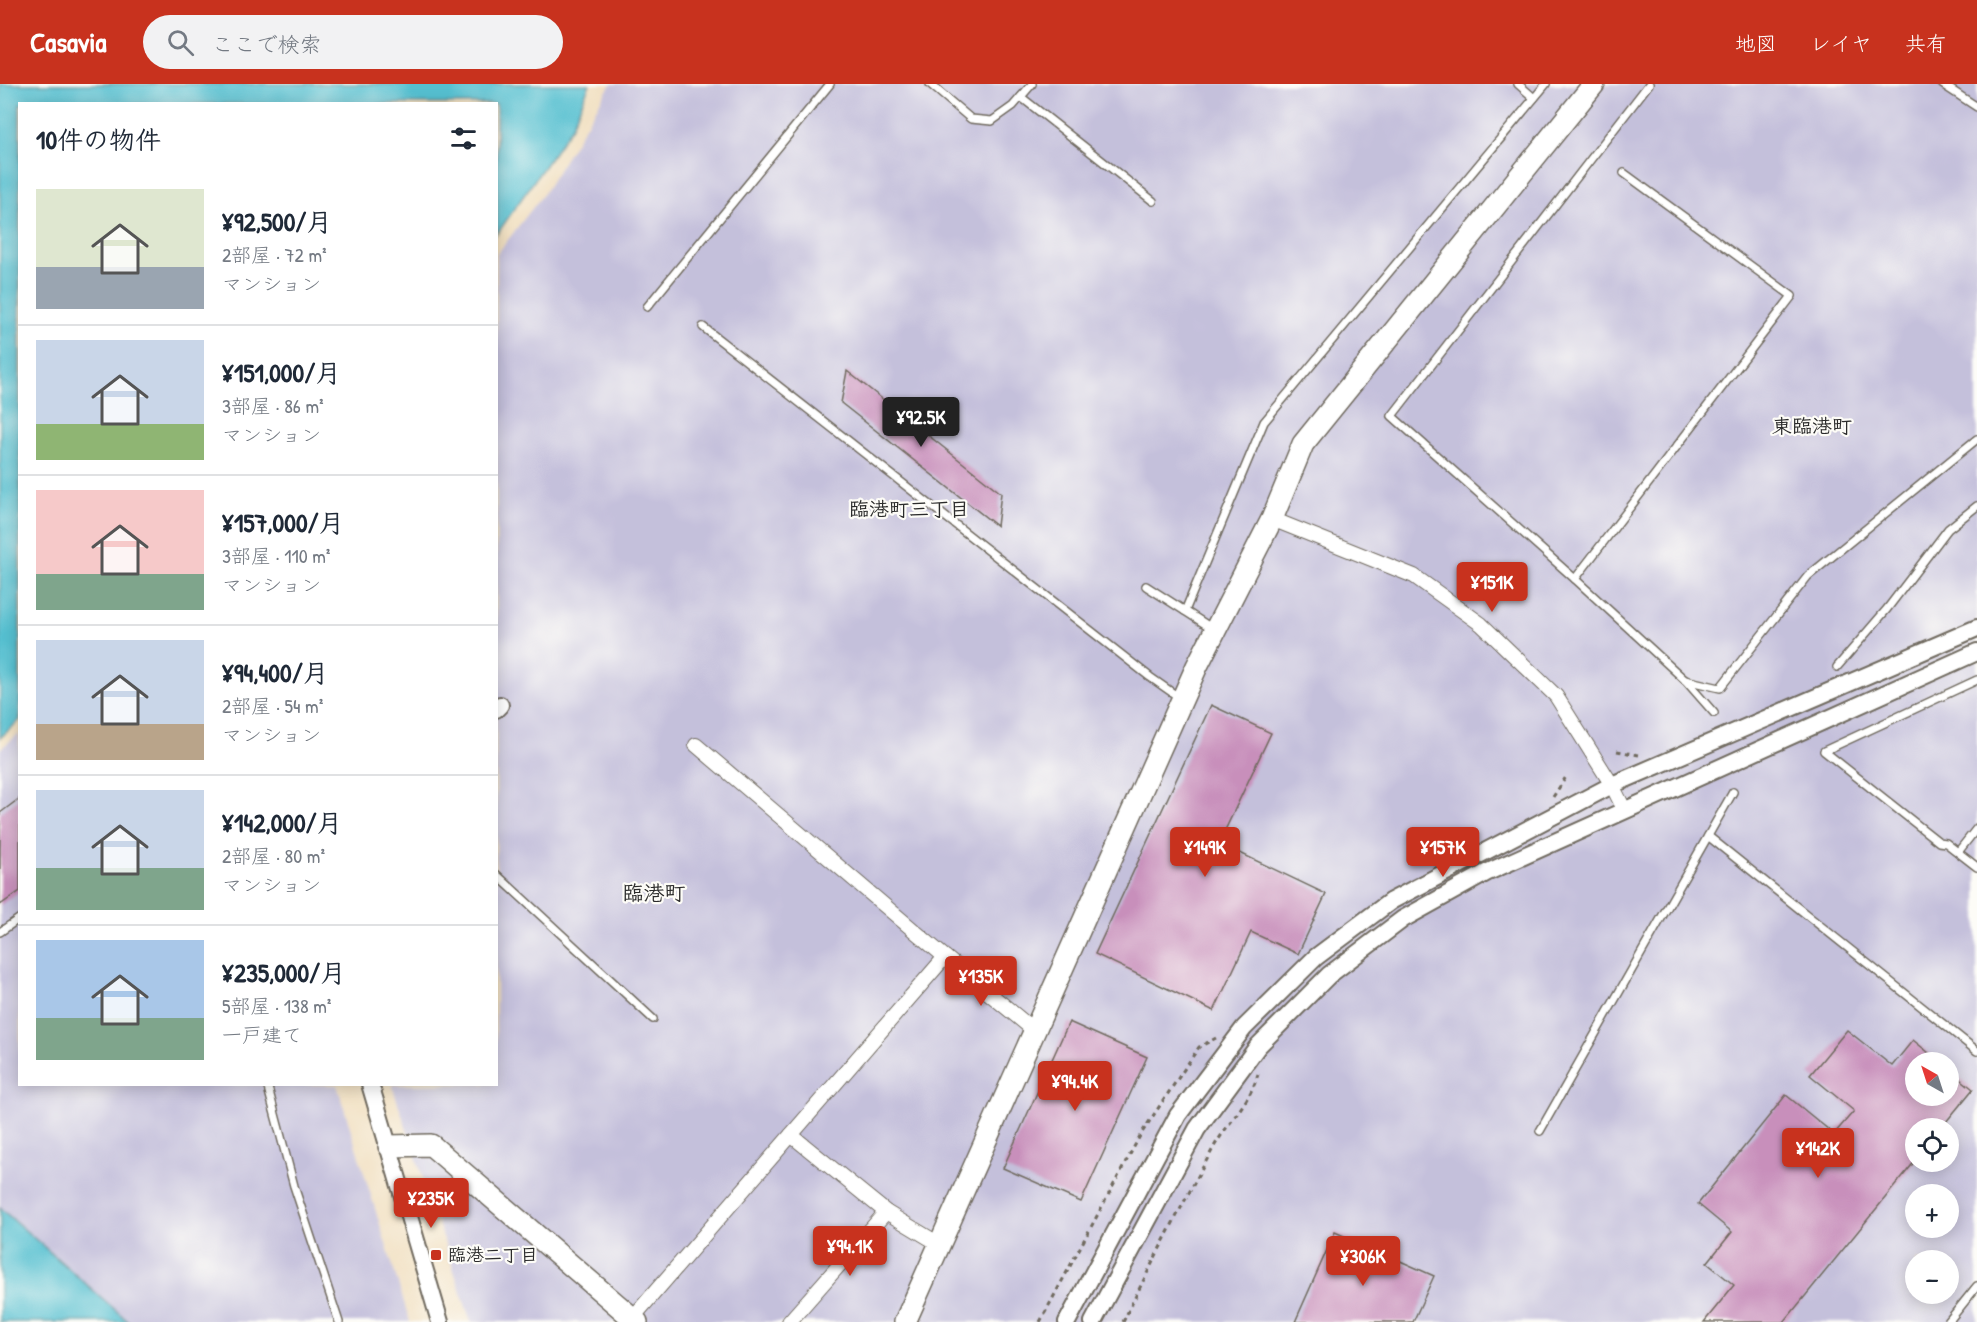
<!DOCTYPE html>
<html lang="ja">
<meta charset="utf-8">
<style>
body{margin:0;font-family:"Patrick Hand","Klee One",sans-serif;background:#f2f2f3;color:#1f2937;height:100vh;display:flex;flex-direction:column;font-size:22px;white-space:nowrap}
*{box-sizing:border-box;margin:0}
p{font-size:20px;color:#747a83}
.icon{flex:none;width:33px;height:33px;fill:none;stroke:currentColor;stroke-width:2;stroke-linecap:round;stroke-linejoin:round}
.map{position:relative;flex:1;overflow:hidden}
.drawer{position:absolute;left:18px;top:18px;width:480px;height:984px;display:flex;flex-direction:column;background:#fff;border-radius:0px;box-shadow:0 3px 15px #0003}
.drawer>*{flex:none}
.needle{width:39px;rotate:321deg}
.fabs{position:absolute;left:1905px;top:968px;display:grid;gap:12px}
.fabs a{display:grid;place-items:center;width:54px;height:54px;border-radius:50%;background:#fff;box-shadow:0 3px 15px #0003;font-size:30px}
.price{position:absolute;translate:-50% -51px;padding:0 14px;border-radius:6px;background:#c8321e;color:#fff;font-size:20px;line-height:39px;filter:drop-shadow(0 2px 3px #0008)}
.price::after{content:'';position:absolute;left:50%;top:36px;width:18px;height:14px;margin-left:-9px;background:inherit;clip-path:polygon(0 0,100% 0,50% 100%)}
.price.selected{background:#222;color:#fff}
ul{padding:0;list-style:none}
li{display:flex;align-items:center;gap:18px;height:150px;padding:0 18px}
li+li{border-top:2px solid #e0e1e3}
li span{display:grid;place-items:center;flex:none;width:168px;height:120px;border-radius:0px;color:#555}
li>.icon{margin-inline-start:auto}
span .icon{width:72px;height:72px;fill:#fffc;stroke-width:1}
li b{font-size:26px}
h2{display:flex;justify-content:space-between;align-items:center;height:72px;padding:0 18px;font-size:26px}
header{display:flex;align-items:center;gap:36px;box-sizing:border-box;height:84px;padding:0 30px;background:#c8321e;color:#fff}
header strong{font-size:28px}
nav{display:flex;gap:33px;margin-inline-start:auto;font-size:21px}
.search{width:420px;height:54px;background:#f2f2f3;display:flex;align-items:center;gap:15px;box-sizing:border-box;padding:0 21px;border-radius:33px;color:#747a83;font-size:22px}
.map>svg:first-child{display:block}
.industrial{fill:#c4c0db;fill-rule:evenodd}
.water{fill:#55bfd0;stroke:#40757e;stroke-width:1.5}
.building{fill:#c88fbb}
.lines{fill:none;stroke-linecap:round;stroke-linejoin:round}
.service-casing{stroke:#706a5f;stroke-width:10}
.minor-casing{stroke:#706a5f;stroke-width:16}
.tertiary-casing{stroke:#706a5f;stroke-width:20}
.primary-casing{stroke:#706a5f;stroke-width:24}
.path{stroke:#706a5f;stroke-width:3;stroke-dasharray:4.5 4.5;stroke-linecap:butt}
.service{stroke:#fff;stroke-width:7}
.minor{stroke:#fff;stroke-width:14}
.tertiary{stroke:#fff;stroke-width:16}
.primary{stroke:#fff;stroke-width:21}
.poi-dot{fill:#c8321e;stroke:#fdfcf7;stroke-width:2}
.labels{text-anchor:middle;stroke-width:4.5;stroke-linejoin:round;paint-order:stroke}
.poi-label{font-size:18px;font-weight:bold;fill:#2b2b2b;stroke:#fdfcf7;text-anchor:start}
.neighbourhood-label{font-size:20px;font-weight:bold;fill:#2b2b2b;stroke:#fdfcf7}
.quarter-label{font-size:21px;font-weight:bold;fill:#2b2b2b;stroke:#fdfcf7}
</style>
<header>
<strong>Casavia</strong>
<div class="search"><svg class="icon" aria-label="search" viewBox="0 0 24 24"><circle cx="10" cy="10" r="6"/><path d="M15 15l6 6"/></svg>ここで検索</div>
<nav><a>地図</a><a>レイヤ</a><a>共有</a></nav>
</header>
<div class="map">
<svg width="1977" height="1238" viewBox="0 0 1977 1238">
<rect width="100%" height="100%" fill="#fdfcf7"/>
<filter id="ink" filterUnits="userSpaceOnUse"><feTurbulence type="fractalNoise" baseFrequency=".0167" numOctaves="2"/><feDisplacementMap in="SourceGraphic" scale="12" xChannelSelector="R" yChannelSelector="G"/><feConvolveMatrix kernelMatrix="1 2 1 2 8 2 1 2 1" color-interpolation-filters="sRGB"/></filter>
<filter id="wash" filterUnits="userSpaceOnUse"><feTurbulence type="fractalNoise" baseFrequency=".008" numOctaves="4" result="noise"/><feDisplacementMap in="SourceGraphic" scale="24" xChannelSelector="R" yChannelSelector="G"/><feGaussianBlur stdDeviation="1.35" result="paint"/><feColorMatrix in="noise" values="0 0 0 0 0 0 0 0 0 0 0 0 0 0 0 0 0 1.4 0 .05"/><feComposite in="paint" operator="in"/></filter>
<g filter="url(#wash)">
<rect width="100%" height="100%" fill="#f1dfc0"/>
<g class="industrial">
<path d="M611,0H1977V1238H471L392,1001L496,1000L497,170L544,109ZM1916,978H1948V1011H1916ZM1916,1044H1948V1077H1916ZM1916,1110H1948V1143H1916ZM1916,1176H1948V1209H1916Z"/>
<polygon points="19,650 20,1000 337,1001 410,1238 129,1238 0,1124 0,665"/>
</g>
<g class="water">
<polygon points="0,0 590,0 571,44 497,150 496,20 20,20 20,636 0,654"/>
<polygon points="0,1124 129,1238 0,1238"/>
</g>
<g id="blocks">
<g class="building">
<polygon points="847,287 1001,409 997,442 841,319"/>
<polygon points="1211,621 1271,649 1219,759 1326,810 1298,870 1251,848 1214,927 1095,870"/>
<polygon points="20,714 20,807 0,821 0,729"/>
<polygon points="1069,938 1147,973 1081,1118 1003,1084"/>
<polygon points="1847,946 1892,982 1913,956 1940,978 1916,978 1916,1011 1948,1011 1948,985 1973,1005 1941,1044 1916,1044 1916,1076 1784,1238 1704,1238 1734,1201 1707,1179 1732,1148 1698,1120 1786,1011 1834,1050 1854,1027 1810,991"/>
<polygon points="1335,1148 1434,1192 1413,1238 1295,1238"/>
</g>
</g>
</g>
<g filter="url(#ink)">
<use href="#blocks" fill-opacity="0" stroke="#706a5f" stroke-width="1.5"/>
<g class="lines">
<g class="service-casing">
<g id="service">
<polyline points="930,0 971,35 992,37 1013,22 1032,0"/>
<polyline points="1518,0 1534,14"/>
<polyline points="1649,0 1392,332 1575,495 1685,596 1714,629"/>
<polyline points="1942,0 1977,23"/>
<polyline points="1021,13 1153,117"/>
<polyline points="647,223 830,0"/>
<polyline points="703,243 1150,593 1180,614"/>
<polyline points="1575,495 1792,212 1624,89"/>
<polyline points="1146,502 1213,545"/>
<polyline points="1185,527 1264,338 1546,0"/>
<polyline points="1837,583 1887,525 1948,445 1977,422"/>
<polyline points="1685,596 1720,604 1808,492 1977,355"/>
<polyline points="1977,596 1824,667 1939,758 1946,759 1977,783"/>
<polyline points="1708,752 1977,967"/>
<polyline points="1958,768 1977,744"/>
<polyline points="496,790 653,935"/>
<polyline points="0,848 20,834"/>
<polyline points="267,1000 294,1102 339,1238"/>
<polyline points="1540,1047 1733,708"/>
<polyline points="1948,1238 1977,1202"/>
</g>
</g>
<g class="minor-casing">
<g id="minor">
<polyline points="1272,435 1414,492 1481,540 1556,612 1612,701 1624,725"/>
<polyline points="945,873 1036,948"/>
<polyline points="791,1051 886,1128 939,1160"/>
<polyline points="629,1238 945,873 696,661"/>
<polyline points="789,1238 886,1128"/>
</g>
</g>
<g class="tertiary-casing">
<g id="tertiary">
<polyline points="496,625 500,621"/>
<polyline points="370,1000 440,1238"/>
<polyline points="1067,1238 1178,1031 1244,944 1316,873 1391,817 1612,701 1977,544"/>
<polyline points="1093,1238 1197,1045 1258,962 1329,891 1403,835 1486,789 1977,568"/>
</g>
</g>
<g class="primary-casing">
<g id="primary">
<polyline points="389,1062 431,1061 637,1238"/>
<polyline points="905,1238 1197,582 1272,435 1303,360 1594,0"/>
</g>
</g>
<g class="path">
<polyline points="1617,667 1639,671"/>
<polyline points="1553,713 1566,693"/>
<polyline points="1040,1238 1141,1050 1199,963 1216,954"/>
<path d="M1123,1238C1152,1178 1183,1119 1215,1061C1230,1036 1250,1018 1258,990"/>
</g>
<use href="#service" class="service"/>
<use href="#minor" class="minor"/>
<use href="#tertiary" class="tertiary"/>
<use href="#primary" class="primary"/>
</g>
</g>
<rect class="poi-dot" x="430" y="1165" width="12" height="12" rx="3"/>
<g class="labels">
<g class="poi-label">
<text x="448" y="1177">臨港二丁目</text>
</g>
<g class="neighbourhood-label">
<text x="1812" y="349">東臨港町</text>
<text x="909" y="432">臨港町三丁目</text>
</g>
<g class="quarter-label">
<text x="654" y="816">臨港町</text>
</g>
</g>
</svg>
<div class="fabs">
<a><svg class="needle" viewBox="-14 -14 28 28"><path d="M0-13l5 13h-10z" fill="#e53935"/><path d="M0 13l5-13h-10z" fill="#747a83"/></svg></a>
<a><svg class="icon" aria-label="locate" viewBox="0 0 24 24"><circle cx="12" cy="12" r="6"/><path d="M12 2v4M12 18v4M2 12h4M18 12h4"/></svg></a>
<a>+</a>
<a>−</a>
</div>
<b class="price selected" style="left:921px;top:364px">¥92.5K</b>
<b class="price" style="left:1492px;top:529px">¥151K</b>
<b class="price" style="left:1205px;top:794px">¥149K</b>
<b class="price" style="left:1443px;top:794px">¥157K</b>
<b class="price" style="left:981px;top:923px">¥135K</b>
<b class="price" style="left:1075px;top:1028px">¥94.4K</b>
<b class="price" style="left:1818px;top:1095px">¥142K</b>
<b class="price" style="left:431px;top:1145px">¥235K</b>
<b class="price" style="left:850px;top:1193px">¥94.1K</b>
<b class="price" style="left:1363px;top:1203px">¥306K</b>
<section class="drawer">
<h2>10件の物件<svg class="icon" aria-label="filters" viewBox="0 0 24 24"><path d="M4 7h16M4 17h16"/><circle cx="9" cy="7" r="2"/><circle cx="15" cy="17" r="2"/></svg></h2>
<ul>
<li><span style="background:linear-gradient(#dfe7d0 65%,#9aa5b1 0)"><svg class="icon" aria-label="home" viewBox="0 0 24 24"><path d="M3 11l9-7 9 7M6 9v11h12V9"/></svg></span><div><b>¥92,500/月</b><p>2部屋 · 72 m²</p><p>マンション</p></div></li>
<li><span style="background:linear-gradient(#c9d6e8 70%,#8fb573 0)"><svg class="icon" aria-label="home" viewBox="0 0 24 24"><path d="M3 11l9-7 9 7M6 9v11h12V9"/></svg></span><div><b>¥151,000/月</b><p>3部屋 · 86 m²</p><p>マンション</p></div></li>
<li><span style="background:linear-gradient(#f6c9c9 70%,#7fa58c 0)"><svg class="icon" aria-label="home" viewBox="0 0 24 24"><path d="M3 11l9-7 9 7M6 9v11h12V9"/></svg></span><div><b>¥157,000/月</b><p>3部屋 · 110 m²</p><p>マンション</p></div></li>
<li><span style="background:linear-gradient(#c9d6e8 70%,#b9a48a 0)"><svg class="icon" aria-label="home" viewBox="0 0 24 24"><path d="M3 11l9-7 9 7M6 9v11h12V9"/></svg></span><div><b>¥94,400/月</b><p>2部屋 · 54 m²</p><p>マンション</p></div></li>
<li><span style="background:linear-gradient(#c9d6e8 65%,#7fa58c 0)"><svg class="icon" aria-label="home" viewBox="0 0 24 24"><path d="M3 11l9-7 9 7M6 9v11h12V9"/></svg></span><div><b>¥142,000/月</b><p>2部屋 · 80 m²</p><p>マンション</p></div></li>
<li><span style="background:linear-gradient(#a9c7e8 65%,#7fa58c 0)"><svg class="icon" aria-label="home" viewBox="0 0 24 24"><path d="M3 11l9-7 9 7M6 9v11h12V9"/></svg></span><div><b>¥235,000/月</b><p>5部屋 · 138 m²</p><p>一戸建て</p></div></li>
</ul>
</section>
</div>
